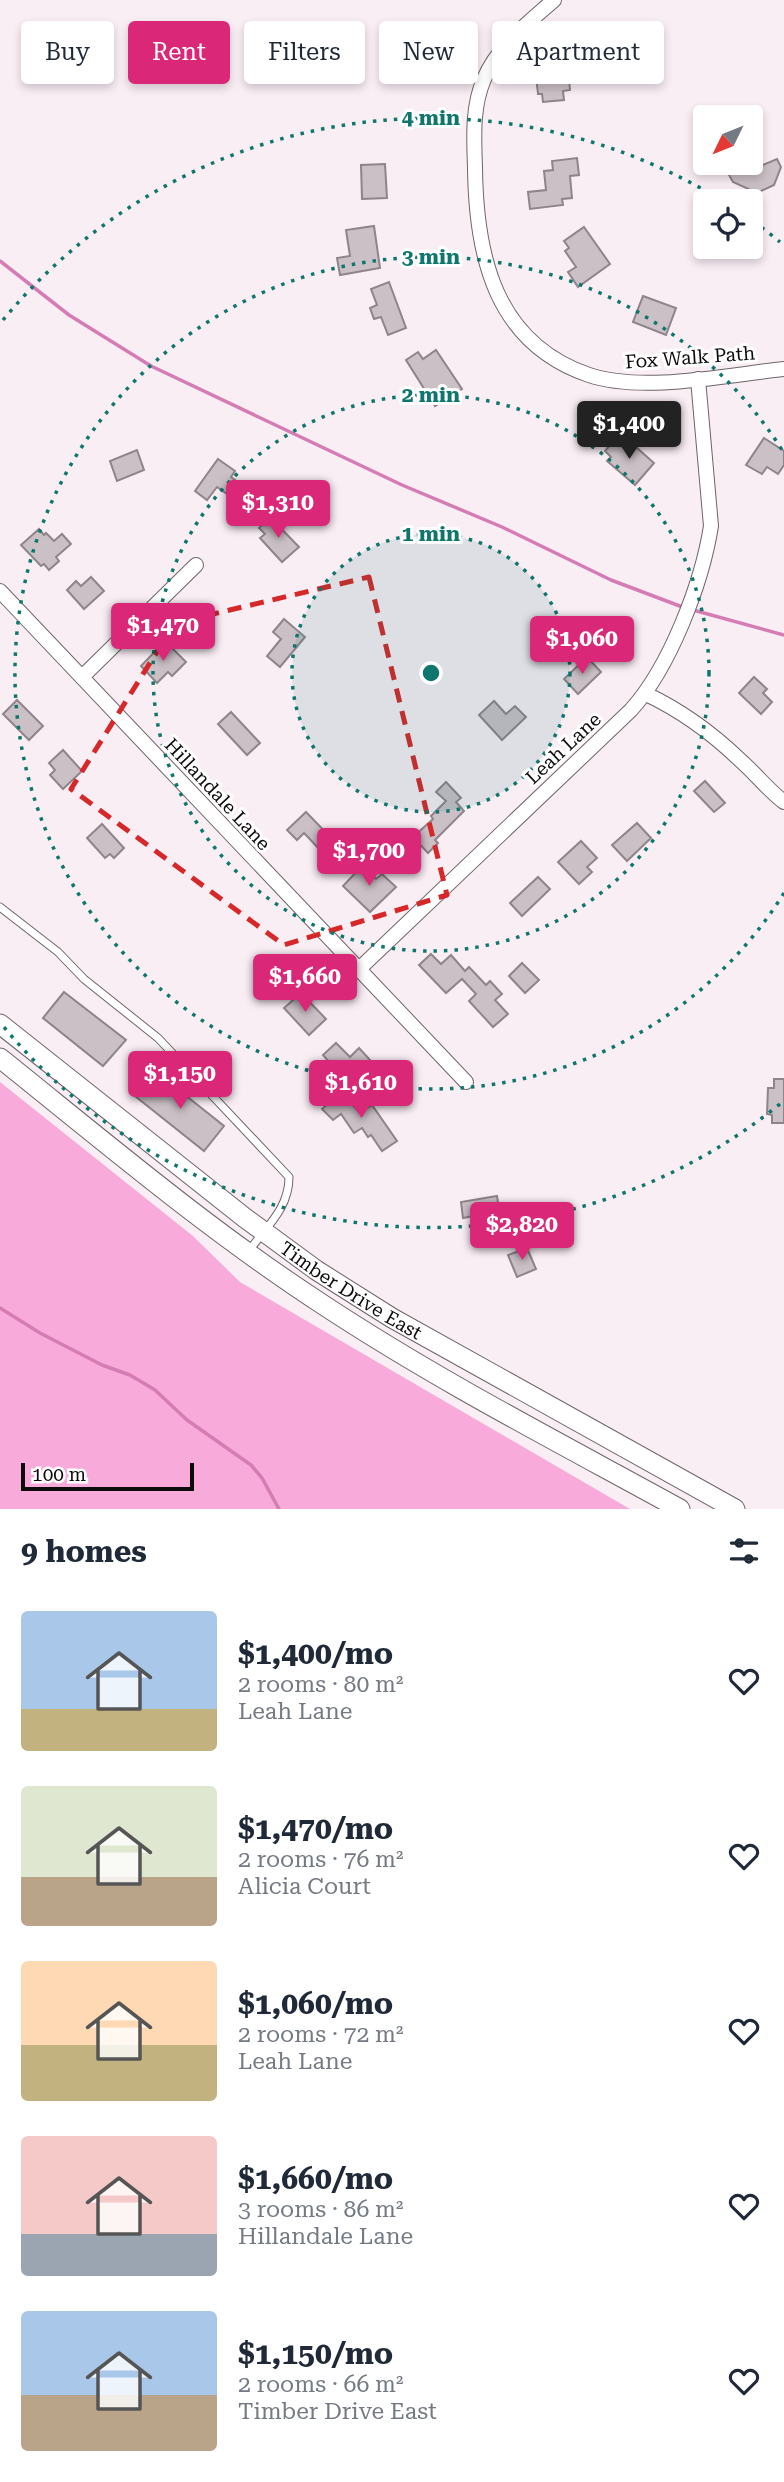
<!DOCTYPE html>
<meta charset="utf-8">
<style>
body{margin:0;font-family:"Roboto Serif",serif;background:#f2f2f3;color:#1f2937;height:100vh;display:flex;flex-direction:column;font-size:26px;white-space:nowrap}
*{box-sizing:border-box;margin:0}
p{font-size:23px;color:#747a83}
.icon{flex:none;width:38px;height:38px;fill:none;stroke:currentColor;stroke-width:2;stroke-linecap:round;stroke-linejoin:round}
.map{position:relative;height:1509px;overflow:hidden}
.side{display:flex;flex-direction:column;background:#fff;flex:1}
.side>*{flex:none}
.top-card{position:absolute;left:21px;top:21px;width:742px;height:63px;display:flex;gap:14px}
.needle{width:46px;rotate:227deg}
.controls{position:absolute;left:693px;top:105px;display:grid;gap:14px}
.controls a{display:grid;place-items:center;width:70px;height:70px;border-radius:7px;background:#fff;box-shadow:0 4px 10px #0003;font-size:35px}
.scale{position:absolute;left:21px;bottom:18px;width:173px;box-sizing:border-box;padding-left:7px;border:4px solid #0e0b0d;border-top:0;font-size:19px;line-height:24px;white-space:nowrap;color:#0e0b0d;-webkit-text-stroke:5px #fff;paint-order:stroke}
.price{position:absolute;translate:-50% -60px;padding:0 16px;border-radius:7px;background:#db2777;color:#fff;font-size:23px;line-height:46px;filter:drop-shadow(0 2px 4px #0008)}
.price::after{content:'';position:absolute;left:50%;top:42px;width:21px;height:16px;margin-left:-10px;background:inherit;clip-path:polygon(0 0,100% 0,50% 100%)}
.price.current{background:#222;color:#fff}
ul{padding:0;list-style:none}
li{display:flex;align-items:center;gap:21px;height:175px;padding:0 21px}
li span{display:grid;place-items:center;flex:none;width:196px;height:140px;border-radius:7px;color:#555}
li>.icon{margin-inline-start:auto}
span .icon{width:84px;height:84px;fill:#fffc;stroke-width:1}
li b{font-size:30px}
h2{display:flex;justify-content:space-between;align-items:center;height:84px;padding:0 21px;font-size:30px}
.chip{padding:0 24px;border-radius:7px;background:#fff;box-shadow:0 4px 10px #0003;font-size:24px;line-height:63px}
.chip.current{background:#db2777;color:#fff}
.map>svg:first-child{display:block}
.green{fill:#f8abda}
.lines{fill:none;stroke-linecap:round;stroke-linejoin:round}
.stream{stroke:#d57cb5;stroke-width:3.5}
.building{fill:#cbc0c6;stroke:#8e848a;stroke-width:2}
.lane-casing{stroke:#6e6469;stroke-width:9}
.street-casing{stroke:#6e6469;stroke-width:16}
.secondary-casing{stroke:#6e6469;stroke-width:21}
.lane{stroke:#fff;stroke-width:7}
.street{stroke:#fff;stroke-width:14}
.secondary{stroke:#fff;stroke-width:19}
.marked{fill:none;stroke:#d62828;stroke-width:5;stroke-dasharray:14 9;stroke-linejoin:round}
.ring{fill:none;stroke:#0f766e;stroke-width:3.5;stroke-dasharray:3.5 7}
.labels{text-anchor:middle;stroke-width:6;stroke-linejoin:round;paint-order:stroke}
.street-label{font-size:19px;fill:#0e0b0d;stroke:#fff}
.centre{fill:#0f766e;stroke:#fff;stroke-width:3.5}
.ring-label{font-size:21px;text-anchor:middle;font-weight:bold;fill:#0f766e;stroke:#fff;stroke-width:6;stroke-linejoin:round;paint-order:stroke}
</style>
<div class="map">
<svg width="784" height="1509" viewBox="0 0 784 1509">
<rect width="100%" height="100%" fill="#faeef5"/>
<polygon class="green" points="0,1082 193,1236 240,1282 630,1509 0,1509"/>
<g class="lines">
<g class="stream">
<polyline points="0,261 69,315 151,366 402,485 502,527 611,580 685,608"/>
<polyline points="693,610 784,635"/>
<polyline points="0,1308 40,1333 102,1365 130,1375 155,1390 187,1420 251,1465 262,1478 279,1509"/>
</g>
</g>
<g class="building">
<polygon points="583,60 585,77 569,79 570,90 563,91 564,100 543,102 542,94 538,94 536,76 553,74 552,64"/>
<polygon points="577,158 579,175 570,176 572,198 562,199 563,205 530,209 528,192 546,190 544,171 553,170 552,161"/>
<polygon points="777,159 781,167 774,185 757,193 733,182 729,175 732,169 729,163 751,163 751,160 763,165"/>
<polygon points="385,164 387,198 362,199 361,165"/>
<polygon points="374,226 380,268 340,275 337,258 350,256 346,230"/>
<polygon points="584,227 610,264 578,287 568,272 576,267 565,251 569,248 564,241"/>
<polygon points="389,282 406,328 388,335 381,317 374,319 370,308 377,305 371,289"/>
<polygon points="643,296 676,308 666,335 633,322"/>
<polygon points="436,350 462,389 435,406 406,360 418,352 423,359"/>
<polygon points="764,438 784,451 784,465 778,474 767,467 762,474 746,465"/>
<polygon points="627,439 654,463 635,485 607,461 611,457 605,451 614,440 621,446"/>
<polygon points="137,450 144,470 117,481 110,461"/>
<polygon points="218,459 235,471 231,477 239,483 230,496 217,487 207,500 195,491"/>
<polygon points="270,517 299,547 282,562 260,538 265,534 259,528"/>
<polygon points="39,529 44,535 46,533 54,541 62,534 71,544 56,557 59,561 49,570 44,564 41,566 21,545"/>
<polygon points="91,577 104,591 84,609 67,590 76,581 81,586"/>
<polygon points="284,619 305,637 280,667 267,656 281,639 273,632"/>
<polygon points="165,641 186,662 172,676 168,672 157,683 141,666"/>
<polygon points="587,657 601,672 578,694 564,679"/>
<polygon points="754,677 767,689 763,693 772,702 761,714 739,693"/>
<polygon points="17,700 43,726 29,740 3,714"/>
<polygon points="494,701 506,714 515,706 526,717 502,740 479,715"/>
<polygon points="231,712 260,743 247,755 218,724"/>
<polygon points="63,750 82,771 63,789 50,775 55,770 49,763"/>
<polygon points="705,781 725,803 714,812 694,791"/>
<polygon points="446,782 461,798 456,802 464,811 435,840 438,843 428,853 413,837 433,819 431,816 446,801 436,792"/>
<polygon points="306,812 335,842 323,853 304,833 297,840 287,830"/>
<polygon points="637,823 651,838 627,861 612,845"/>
<polygon points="102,824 124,848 114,858 110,854 105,858 87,838"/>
<polygon points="581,841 597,858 587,867 592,872 579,884 558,862"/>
<polygon points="363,865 376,879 382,874 396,887 370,912 343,886"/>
<polygon points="538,877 550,889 522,916 510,903"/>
<polygon points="431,954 441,964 451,955 465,971 469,967 486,985 490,981 502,994 495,1000 508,1014 493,1027 469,1001 476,994 462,979 446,993 419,965"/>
<polygon points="522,963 539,980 525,993 509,976"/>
<polygon points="64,992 126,1040 103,1066 43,1018"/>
<polygon points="301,993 326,1019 309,1035 284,1008"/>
<polygon points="336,1043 350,1057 359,1048 370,1060 344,1085 326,1067 330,1063 323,1055"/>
<polygon points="155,1071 224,1126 204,1151 135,1096"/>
<polygon points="774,1079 784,1079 784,1123 772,1123 772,1115 767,1114 768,1088 774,1088"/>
<polygon points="341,1092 360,1113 372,1105 397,1141 382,1151 371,1135 368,1137 362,1128 354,1133 341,1114 333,1120 322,1109"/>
<polygon points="497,1196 501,1223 481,1226 479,1215 463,1218 461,1202"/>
<polygon points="527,1248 536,1269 517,1277 508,1255"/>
</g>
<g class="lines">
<g class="lane-casing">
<path id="lane" d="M0,907L58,952L84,979L158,1038L289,1177C289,1209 266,1227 248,1252"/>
</g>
<g class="street-casing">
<g id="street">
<path d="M554,0C528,23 498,46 484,79C472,107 474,137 475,168C476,256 495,343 589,375C643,393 727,375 784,369"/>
<polyline points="0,591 466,1082"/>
<polyline points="82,677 196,565"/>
<path d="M646,694C680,710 713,734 740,760C755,773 768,790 784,802"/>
<path d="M358,970L631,710C670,667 702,583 711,526L698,379"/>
</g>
</g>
<g class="secondary-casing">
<g id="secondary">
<path id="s1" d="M0,1024L245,1218L316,1270L392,1318L735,1509"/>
<path d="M0,1058C106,1143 211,1232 325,1306C439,1381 560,1443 680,1509"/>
</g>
</g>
<use href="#lane" class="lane"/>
<use href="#street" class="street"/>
<use href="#secondary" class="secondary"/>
</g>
<path class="marked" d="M369,577L447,895L284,945L71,789L175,623Z"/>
<circle cx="431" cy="673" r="139" fill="#0f766e" fill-opacity=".12"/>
<g class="ring">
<circle cx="431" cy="673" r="139"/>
<circle cx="431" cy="673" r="278"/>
<path d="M784 893A416 416 0 1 1 784 453"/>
<path d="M780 1104A555 555 0 0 1 3 1026M3 320A555 555 0 0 1 721 200M753 221A555 555 0 0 1 780 242"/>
</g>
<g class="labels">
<g class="street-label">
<text transform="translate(690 357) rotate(-4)" y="7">Fox Walk Path</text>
<text transform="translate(563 748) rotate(-43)" y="7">Leah Lane</text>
<text transform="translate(218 794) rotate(47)" y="7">Hillandale Lane</text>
<text dy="7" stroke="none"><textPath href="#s1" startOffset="441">Timber Drive East</textPath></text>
</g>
</g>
<circle cx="431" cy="673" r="10" class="centre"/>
<g class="ring-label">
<text x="431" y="125">4 min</text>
<text x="431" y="264">3 min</text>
<text x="431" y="402">2 min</text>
<text x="431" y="541">1 min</text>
</g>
</svg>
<div class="controls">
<a><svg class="needle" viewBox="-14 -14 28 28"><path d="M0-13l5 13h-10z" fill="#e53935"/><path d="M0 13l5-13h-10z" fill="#747a83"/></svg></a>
<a><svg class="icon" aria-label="locate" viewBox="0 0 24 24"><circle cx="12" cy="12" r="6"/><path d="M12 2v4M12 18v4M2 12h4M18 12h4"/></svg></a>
</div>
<div class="scale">100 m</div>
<b class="price current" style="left:629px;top:461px">$1,400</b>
<b class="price" style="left:278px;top:540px">$1,310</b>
<b class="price" style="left:163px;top:663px">$1,470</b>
<b class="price" style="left:582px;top:676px">$1,060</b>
<b class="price" style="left:369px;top:888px">$1,700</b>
<b class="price" style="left:305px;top:1014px">$1,660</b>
<b class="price" style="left:180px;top:1111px">$1,150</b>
<b class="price" style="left:361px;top:1120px">$1,610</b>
<b class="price" style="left:522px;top:1262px">$2,820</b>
<div class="top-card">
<a class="chip">Buy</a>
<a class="chip current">Rent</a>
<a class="chip">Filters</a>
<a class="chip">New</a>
<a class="chip">Apartment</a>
</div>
</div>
<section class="side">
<h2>9 homes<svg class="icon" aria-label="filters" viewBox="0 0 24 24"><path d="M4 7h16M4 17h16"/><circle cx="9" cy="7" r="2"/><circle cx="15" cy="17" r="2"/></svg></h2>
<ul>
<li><span style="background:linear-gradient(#a9c7e8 70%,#c2b280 0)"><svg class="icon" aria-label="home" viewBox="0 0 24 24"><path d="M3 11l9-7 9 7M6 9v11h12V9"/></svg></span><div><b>$1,400/mo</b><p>2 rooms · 80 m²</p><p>Leah Lane</p></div><svg class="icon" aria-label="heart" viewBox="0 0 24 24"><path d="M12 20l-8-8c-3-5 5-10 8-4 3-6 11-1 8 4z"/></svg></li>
<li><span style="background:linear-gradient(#dfe7d0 65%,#b9a48a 0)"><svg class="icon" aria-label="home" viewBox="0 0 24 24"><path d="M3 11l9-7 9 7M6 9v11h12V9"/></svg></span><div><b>$1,470/mo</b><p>2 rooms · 76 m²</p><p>Alicia Court</p></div><svg class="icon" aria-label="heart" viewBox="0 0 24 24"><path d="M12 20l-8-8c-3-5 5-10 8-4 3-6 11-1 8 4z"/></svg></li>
<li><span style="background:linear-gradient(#ffd9b3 60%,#c2b280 0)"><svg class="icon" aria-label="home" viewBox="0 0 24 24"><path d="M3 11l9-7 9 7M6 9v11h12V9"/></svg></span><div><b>$1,060/mo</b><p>2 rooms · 72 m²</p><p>Leah Lane</p></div><svg class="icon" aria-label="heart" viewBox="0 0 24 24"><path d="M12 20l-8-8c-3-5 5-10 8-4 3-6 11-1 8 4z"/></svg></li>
<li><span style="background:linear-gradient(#f6c9c9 70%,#9aa5b1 0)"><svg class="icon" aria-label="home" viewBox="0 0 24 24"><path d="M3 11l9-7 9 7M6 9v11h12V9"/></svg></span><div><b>$1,660/mo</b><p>3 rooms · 86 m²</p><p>Hillandale Lane</p></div><svg class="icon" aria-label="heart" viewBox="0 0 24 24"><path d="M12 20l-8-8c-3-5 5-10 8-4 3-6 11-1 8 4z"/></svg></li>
<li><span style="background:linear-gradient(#a9c7e8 60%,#b9a48a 0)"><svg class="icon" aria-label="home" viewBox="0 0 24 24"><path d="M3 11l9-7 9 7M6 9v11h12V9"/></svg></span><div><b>$1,150/mo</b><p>2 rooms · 66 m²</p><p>Timber Drive East</p></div><svg class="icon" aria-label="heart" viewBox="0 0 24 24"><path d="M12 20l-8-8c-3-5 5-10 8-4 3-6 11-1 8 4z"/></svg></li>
</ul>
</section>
